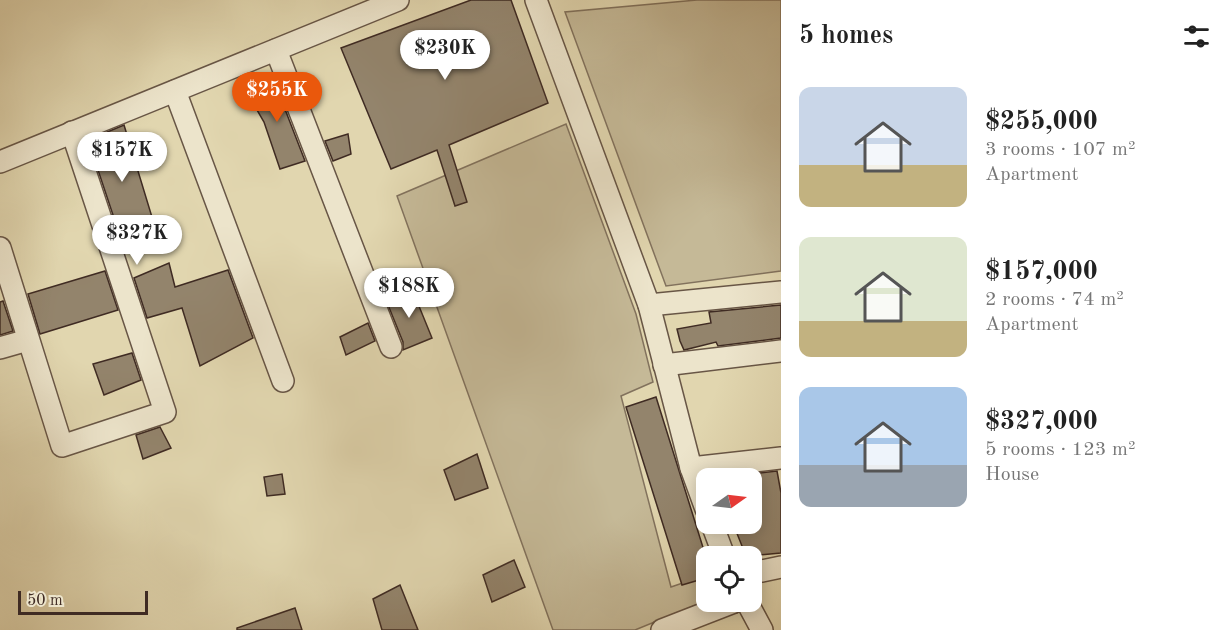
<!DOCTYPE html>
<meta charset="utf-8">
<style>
body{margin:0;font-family:"Old Standard TT",serif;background:#f2f2f2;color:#222;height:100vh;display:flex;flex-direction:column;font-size:22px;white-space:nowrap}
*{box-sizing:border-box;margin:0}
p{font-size:20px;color:#767676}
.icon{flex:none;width:33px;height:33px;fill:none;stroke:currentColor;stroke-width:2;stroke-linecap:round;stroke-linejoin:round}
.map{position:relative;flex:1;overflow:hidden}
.panel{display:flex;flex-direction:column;background:#fff;width:450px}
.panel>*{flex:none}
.needle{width:39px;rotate:76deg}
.fabs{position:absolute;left:696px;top:468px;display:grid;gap:12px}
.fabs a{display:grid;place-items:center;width:66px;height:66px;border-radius:12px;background:#fff;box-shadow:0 3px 15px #0003;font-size:30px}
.scale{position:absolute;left:18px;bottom:15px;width:130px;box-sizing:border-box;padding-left:6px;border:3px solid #3f2b23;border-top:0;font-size:16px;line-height:21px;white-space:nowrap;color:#3f2b23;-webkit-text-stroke:4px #ece4cb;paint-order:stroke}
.price{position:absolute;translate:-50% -51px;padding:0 14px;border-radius:21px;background:#fff;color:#222;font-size:20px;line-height:39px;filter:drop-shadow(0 2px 3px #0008)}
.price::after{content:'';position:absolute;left:50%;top:36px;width:18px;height:14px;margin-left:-9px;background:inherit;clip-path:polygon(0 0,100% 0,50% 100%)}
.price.selected{background:#ea580c;color:#fff}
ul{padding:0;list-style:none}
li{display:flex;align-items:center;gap:18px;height:150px;padding:0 18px}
li span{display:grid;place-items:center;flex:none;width:168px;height:120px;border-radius:12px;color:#555}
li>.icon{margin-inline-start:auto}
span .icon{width:72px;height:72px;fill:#fffc;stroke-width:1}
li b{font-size:26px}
h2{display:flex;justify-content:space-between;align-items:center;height:72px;padding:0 18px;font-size:26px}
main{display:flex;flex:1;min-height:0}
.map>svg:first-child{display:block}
.green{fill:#c5b997;stroke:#82725d;stroke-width:1.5}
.building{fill:#93846c;stroke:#3f2b23;stroke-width:1.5}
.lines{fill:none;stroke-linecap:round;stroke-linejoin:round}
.minor-casing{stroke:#685646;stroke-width:24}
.minor{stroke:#ece4cb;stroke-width:21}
</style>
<main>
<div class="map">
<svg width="781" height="630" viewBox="0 0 781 630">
<rect width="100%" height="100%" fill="#e1d6af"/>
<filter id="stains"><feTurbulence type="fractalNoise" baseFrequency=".00333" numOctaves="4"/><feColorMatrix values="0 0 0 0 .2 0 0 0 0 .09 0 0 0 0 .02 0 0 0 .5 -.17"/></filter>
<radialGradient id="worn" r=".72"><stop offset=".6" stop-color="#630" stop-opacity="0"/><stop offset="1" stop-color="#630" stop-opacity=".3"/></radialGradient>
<g class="green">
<polygon points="697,0 781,0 781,271 666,286 565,12"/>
<polygon points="566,124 636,314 653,382 621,396 671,587 706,575 706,601 635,630 553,630 397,196"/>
</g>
<g class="building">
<polygon points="471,0 511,0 548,103 449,145 467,202 455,206 437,150 391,169 341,48"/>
<polygon points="271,73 305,161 280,169 264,122 253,103 261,99 254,80"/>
<polygon points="124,125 155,227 122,242 88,140"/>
<polygon points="348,134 351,154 333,161 325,141"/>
<polygon points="169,263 175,287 228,270 253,338 200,366 182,308 147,318 134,278"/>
<polygon points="105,271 118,310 40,334 28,294"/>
<polygon points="412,289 432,338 403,350 403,342 386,300"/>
<polygon points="3,301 13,331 0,335 0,302"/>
<polygon points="781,305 781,338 718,346 716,342 684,350 680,341 677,329 711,323 709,312"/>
<polygon points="368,323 375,341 346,355 340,337"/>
<polygon points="132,353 141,380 104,395 93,364"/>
<polygon points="656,397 706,557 706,578 682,585 626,407"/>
<polygon points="160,427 171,448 143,459 136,435"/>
<polygon points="477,454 488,488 455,500 444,470"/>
<polygon points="777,471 781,493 781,553 746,556 734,526 752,524 752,522 756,521 752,493 752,474"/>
<polygon points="282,474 285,494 267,496 264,477"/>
<polygon points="514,560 525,587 492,602 483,575"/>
<polygon points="400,585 418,630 382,630 373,599"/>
<polygon points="295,608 302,630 237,630 237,628"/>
</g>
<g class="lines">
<g class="minor-casing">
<g id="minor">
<polyline points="536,0 649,305 691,468 706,509"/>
<polyline points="276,50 391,347"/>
<polyline points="175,91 283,381"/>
<polyline points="0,162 398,0"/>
<polyline points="0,248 62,446 165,412 72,132"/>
<polyline points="649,305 781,292"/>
<polyline points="0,348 28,340"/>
<polyline points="664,365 781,351"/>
<polyline points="691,468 781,458"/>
<polyline points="712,524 724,556"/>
<polyline points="752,573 781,567"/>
<polyline points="747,602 762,630"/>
<polyline points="662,630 734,602"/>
</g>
</g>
<use href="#minor" class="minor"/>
</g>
<rect width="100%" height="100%" filter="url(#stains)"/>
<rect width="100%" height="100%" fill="url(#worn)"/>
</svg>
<div class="fabs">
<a><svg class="needle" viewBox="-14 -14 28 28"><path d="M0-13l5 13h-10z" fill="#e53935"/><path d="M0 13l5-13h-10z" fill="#767676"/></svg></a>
<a><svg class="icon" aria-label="locate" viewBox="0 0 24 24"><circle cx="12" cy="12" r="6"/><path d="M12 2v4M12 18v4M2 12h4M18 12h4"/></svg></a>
</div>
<div class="scale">50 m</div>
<b class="price" style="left:445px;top:81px">$230K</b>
<b class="price selected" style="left:277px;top:123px">$255K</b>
<b class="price" style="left:122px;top:183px">$157K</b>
<b class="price" style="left:137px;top:266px">$327K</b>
<b class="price" style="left:409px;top:319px">$188K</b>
</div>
<section class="panel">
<h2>5 homes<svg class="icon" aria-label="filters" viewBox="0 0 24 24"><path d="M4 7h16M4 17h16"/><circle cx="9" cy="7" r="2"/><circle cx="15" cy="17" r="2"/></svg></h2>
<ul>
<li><span style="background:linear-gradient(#c9d6e8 65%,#c2b280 0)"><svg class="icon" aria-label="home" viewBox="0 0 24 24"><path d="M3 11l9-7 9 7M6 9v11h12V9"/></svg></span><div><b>$255,000</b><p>3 rooms · 107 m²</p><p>Apartment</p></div></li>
<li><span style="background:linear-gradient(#dfe7d0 70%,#c2b280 0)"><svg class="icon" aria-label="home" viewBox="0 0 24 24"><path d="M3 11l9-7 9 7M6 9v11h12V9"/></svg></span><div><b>$157,000</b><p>2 rooms · 74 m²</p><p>Apartment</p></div></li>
<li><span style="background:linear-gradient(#a9c7e8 65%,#9aa5b1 0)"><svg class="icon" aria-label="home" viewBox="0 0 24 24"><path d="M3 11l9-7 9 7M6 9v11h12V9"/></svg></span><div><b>$327,000</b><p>5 rooms · 123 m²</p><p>House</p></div></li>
</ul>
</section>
</main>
